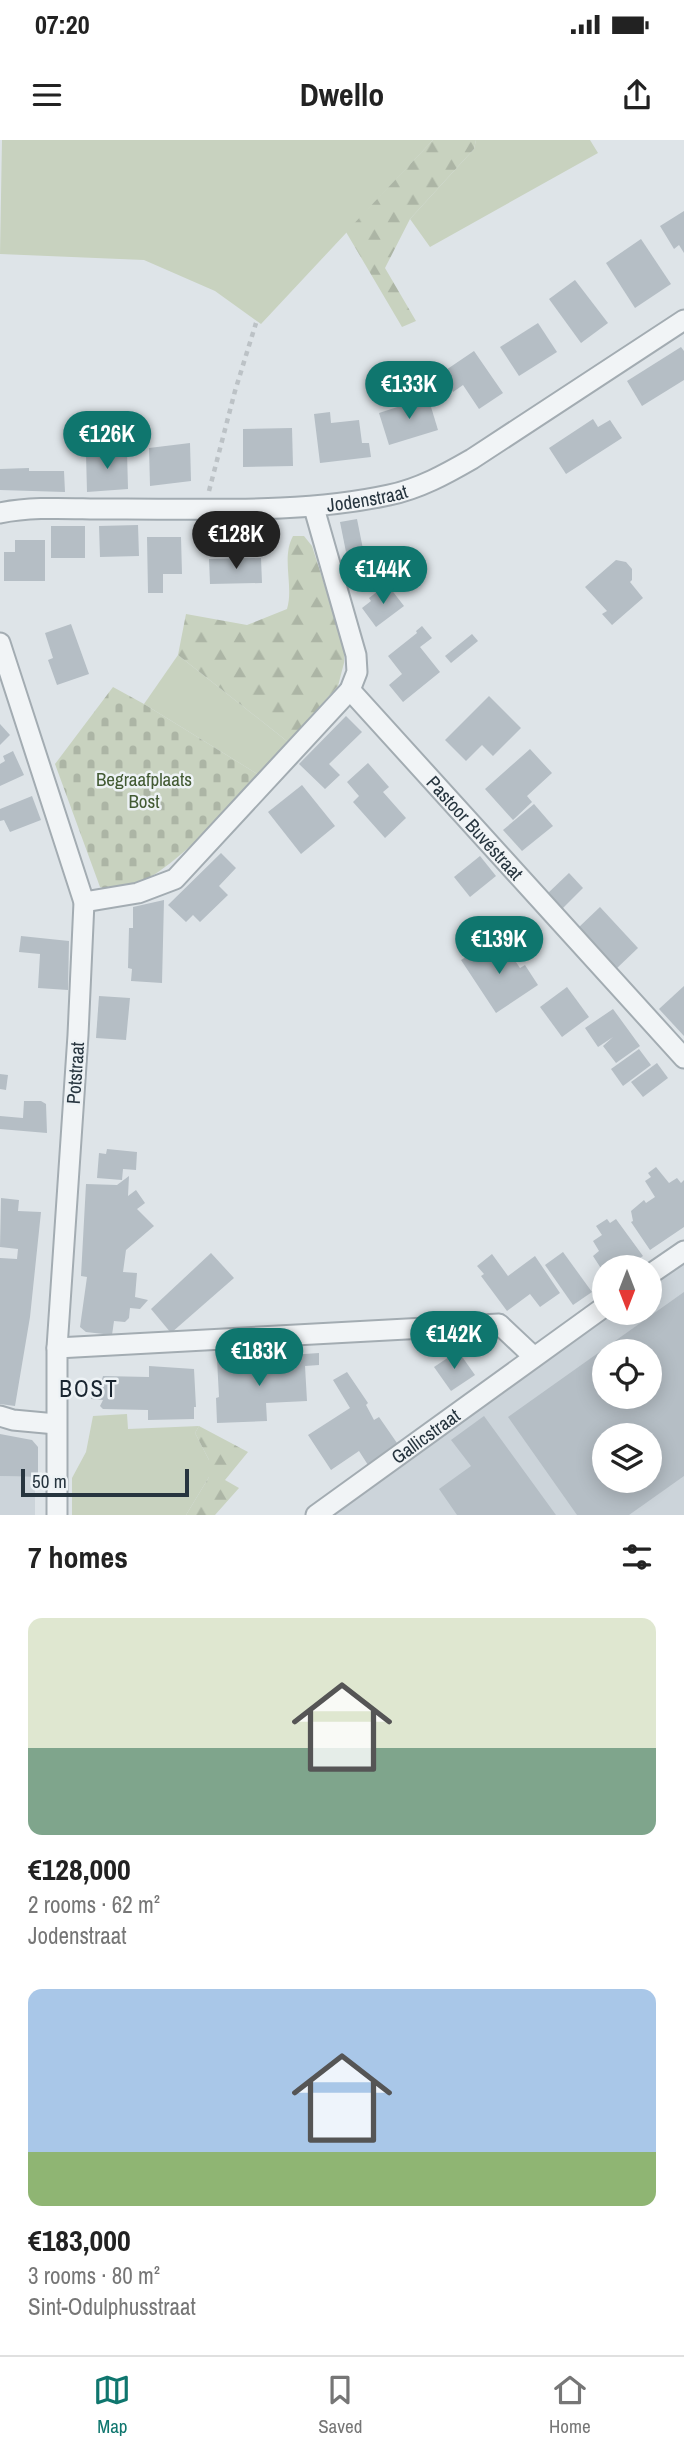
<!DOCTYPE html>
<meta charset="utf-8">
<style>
body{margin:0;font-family:"Archivo Narrow",sans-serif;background:#f6f6f6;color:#222;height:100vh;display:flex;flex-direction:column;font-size:26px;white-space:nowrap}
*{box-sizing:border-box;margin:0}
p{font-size:23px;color:#767676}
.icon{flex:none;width:38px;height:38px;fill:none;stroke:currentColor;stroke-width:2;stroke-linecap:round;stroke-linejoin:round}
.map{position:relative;height:1375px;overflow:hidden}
.details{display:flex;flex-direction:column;background:#fff;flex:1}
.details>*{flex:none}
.needle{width:46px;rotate:180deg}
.controls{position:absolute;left:592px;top:1115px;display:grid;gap:14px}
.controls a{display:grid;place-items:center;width:70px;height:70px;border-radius:50%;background:#fff;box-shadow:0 4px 18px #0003;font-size:35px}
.scale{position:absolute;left:21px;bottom:18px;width:168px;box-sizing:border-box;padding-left:7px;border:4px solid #27353f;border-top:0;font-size:19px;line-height:24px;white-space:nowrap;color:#27353f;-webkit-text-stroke:5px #edf2f5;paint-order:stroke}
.price{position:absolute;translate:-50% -60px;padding:0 16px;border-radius:24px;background:#0f766e;color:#fff;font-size:23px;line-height:46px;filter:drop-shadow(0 2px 4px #0008)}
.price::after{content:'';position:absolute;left:50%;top:42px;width:21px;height:16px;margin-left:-10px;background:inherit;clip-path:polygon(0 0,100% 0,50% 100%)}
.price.on{background:#222;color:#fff}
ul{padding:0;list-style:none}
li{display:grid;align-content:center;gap:14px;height:371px;padding:0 28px}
li span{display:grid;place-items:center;height:217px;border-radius:14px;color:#555}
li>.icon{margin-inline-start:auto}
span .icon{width:126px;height:126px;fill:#fffc;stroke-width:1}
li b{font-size:30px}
h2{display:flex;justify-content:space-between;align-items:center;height:84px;padding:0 28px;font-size:30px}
.status{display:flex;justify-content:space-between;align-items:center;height:49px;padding:0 35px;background:#fff;direction:ltr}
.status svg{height:19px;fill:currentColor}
header{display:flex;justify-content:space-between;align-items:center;height:91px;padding:0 28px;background:#fff;font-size:32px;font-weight:700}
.tabs{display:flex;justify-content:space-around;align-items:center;height:98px;border-top:2px solid #e0e0e0;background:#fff;font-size:19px;color:#767676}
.tabs a{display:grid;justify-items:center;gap:4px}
.tabs .on{color:#0f766e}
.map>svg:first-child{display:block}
.built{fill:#ccd4da;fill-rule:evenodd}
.green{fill:#c8d2bf}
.forest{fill:url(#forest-firs)}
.cemetery{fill:url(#cemetery-stones)}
.building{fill:#b5bec5;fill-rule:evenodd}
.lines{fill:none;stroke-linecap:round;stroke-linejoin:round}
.minor-casing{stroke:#a3acb2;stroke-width:23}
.path{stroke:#bcc2c6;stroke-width:4.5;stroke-dasharray:5 5;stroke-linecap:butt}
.minor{stroke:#f1f4f6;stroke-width:19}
.labels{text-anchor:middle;stroke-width:5;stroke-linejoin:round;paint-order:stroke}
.street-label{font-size:19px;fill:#27353f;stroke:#edf2f5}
.park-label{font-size:19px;fill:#435b34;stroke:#edf2f5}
.quarter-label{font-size:23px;letter-spacing:2px;fill:#192530;stroke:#edf2f5}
</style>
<div class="status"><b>07:20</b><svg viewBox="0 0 49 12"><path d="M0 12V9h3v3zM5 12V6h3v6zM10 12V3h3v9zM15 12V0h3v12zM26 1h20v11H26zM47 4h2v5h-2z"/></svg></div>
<header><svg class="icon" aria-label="menu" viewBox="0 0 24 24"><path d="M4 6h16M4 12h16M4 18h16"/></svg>Dwello<svg class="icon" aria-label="share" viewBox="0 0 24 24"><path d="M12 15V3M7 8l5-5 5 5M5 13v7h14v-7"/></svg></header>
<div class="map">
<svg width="684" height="1375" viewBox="0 0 684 1375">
<defs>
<pattern id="forest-firs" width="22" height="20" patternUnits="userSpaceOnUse" patternTransform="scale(1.75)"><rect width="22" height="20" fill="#c8d2bf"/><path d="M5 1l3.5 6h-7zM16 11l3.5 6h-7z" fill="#acb5a5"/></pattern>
<pattern id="cemetery-stones" width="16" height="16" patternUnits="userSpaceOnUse" patternTransform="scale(1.75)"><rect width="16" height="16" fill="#c8d2bf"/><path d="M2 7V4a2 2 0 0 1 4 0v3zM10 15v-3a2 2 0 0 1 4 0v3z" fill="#acb5a5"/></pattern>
</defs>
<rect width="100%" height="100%" fill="#dee4e8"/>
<g class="built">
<path d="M684,1117V1375H333L609,1173L649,1172V1143ZM604,1211H649V1256H604ZM604,1295H649V1340H604Z"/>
<polygon points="0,1336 35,1337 35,1375 0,1375"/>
</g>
<g class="green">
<polygon points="2,0 433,0 261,184 215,151 144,120 0,114"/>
<polygon points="476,0 590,0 598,13 430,107 410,79 474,9"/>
<polygon points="178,515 288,602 259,635 144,564"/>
<polygon points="127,1274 128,1289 199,1286 195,1293 209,1320 209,1337 186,1375 72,1375 72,1338 86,1312 93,1276"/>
</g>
<g class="forest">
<polygon points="433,0 476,0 474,9 410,79 385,128 416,181 402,187 346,92"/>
<path d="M293,396H304L312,406L345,509L344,523L338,546L288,602L178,515L186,474L247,485L287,469C294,446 281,418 293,396Z"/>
<polygon points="199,1286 248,1312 225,1340 239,1348 215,1375 186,1375 209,1337 209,1320 195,1293"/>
</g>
<path class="cemetery" d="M113,547L144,564L259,635C231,665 144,769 100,747L55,624Z"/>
<g class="building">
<polygon points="684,71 684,113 679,105 674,109 660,86"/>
<polygon points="641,99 671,144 635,168 606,123"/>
<polygon points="575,140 608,183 581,203 549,159"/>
<polygon points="538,183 557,212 519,236 500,207"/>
<polygon points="681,207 684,211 684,240 642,266 627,241"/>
<polygon points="474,211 503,253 479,269 463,245 453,252 440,234"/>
<polygon points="428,257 438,290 389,305 379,273"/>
<polygon points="330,272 331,283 359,280 362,303 369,303 371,317 320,323 314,274"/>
<polygon points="593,279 598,287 610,280 622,298 566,334 549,308"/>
<polygon points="292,288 293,326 243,327 243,289"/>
<polygon points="190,303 191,341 150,346 149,308"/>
<polygon points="107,311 127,311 128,349 87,352 86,314 107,314"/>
<polygon points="29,328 29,331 64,331 65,352 0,350 0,329"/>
<polygon points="357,379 363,409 346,412 340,382"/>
<polygon points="138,385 139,416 100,417 99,386"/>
<rect x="51" y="386" width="34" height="32"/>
<polygon points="147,397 181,397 182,434 163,434 163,453 148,453"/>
<polygon points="15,400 45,400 45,441 4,441 4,412 15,412"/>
<polygon points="261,418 262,443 210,444 209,419"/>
<polygon points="616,420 626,422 632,429 632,440 630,442 643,458 612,485 602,474 607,471 585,447"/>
<polygon points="387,444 404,466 376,487 362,468 371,461 369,458"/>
<polygon points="71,484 89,534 57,545 48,520 53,518 45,493"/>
<polygon points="422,486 432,498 420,507 440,532 403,562 389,545 402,534 388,516 417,493 416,491"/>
<polygon points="472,494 478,501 451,523 445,516"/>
<polygon points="489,556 521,588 493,616 482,605 466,621 445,600"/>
<polygon points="346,576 362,592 329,624 340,635 325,649 299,624"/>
<polygon points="0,584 10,595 0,605"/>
<polygon points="530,609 552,633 527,656 532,662 513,680 485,649"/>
<polygon points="13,611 24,635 0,646 0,624 5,621 3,616"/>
<polygon points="368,623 389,647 383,652 406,678 385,698 353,662 359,656 347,642"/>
<polygon points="302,645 335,686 301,714 268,672"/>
<polygon points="32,656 41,680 10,692 4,680 0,681 0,669"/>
<polygon points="534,664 553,686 522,711 503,690"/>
<polygon points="221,713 236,728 219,746 228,755 200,782 193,775 186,782 168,765"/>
<polygon points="480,716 496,736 470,757 454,737"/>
<polygon points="569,733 583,748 561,770 546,755"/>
<polygon points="164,760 162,843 131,841 132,829 128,828 129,788 133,788 133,767"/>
<polygon points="600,767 638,808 616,829 578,788"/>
<polygon points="21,796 69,801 68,850 38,848 40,814 19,812"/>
<polygon points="501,800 520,828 525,825 538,845 496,873 461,820 474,812 477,816"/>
<polygon points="684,846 684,896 659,869"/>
<polygon points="567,847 589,877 562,897 540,867"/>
<polygon points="99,856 130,858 126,900 96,898"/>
<polygon points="613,869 640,906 616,923 603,906 613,897 598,907 585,888"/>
<polygon points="639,909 651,925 623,946 611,929"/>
<polygon points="657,923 668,938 643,957 631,942"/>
<polygon points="0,934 8,935 6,950 0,949"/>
<polygon points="24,961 41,961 46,964 47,993 0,989 0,976 23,978"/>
<polygon points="107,1009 137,1012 136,1030 123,1029 122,1040 97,1038 99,1013 106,1014"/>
<polygon points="656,1027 669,1043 677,1038 681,1043 684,1040 684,1087 650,1110 631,1082 633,1081 631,1071 644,1060 646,1063 655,1057 645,1041 651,1037 648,1033"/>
<polygon points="129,1036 128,1056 136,1050 145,1063 137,1069 154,1086 126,1110 123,1132 137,1133 135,1157 148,1160 140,1169 130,1168 129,1178 125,1182 114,1181 112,1195 86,1192 80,1187 87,1137 81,1136 86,1044 117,1045"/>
<polygon points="1,1058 19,1060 18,1071 41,1072 30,1177 15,1266 0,1264 0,1118 17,1119 18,1109 0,1107"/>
<polygon points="607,1079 610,1083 616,1079 643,1116 627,1127 604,1127 604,1133 593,1116 599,1111 593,1101 602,1095 596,1086"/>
<polygon points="563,1112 592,1152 573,1165 545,1125"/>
<polygon points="211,1113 234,1138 171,1193 151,1169"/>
<polygon points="492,1114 508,1136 535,1116 560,1153 540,1167 530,1154 507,1171 481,1136 484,1134 477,1126"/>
<path d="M684,1152V1336L629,1375H577L508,1277ZM604,1211H649V1256H604ZM604,1295H649V1340H604Z"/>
<polygon points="458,1211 475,1235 451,1251 434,1227"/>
<polygon points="319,1213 319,1225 305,1226 307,1261 266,1263 267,1281 217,1283 216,1258 219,1257 217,1219 241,1218 242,1229 289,1226 289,1215"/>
<polygon points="149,1226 194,1229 196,1267 194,1267 194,1279 148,1280 148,1270 103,1269 100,1266 103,1260 91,1259 91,1245 103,1245 101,1243 103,1236 149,1237"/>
<polygon points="347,1232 368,1263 366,1265 374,1280 379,1277 397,1303 368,1325 359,1311 331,1330 308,1295 350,1268 333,1240"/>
<polygon points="484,1276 556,1375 457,1375 439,1349 471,1326 451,1300"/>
<polygon points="0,1294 32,1300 38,1307 38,1337 0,1336"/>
</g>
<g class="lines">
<g class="minor-casing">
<g id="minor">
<path id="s1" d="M0,373C34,366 72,369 107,369C200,368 297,375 389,355C419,349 446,334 472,319L684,180"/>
<polyline points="0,503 84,762 78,895 57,1208 57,1375"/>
<path id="s2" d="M350,550L684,918"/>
<polyline points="84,762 138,753 175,739 350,550 357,532 356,515 314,368"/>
<polyline points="649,1135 684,1111"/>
<polyline points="57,1208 499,1184 534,1217"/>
<polyline points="0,1276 13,1280 56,1284"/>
<path id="s3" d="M316,1375L604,1167"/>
</g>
</g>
<polyline class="path" points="209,351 235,251 256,183"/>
<use href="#minor" class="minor"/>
</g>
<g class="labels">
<g class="street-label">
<text dy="7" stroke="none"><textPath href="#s1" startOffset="368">Jodenstraat</textPath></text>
<text dy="7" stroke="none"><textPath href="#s2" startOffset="186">Pastoor Buvéstraat</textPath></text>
<text transform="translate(75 933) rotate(-86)" y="7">Potstraat</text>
<text dy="7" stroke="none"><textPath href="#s3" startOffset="135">Gallicstraat</textPath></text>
</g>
<g class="park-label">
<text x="144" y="646">Begraafplaats<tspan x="144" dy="22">Bost</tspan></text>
</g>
<g class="quarter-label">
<text x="89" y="1257">BOST</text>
</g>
</g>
</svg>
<div class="controls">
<a><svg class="needle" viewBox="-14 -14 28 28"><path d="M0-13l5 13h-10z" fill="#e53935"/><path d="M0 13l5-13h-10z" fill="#767676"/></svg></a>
<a><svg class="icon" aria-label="locate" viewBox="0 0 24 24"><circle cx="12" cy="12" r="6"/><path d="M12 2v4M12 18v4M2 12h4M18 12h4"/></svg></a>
<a><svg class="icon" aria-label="layers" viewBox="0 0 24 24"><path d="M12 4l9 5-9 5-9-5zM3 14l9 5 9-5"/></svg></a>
</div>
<div class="scale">50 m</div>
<b class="price" style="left:409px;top:281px">€133K</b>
<b class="price" style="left:107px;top:331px">€126K</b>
<b class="price on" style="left:236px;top:431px">€128K</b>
<b class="price" style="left:383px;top:466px">€144K</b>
<b class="price" style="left:499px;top:836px">€139K</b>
<b class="price" style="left:454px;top:1231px">€142K</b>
<b class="price" style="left:259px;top:1248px">€183K</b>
</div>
<section class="details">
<h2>7 homes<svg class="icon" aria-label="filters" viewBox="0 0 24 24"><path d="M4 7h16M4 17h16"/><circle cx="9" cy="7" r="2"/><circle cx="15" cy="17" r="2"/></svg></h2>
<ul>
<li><span style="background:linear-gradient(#dfe7d0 60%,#7fa58c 0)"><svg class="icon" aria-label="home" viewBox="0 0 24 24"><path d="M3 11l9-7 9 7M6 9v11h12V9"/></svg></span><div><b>€128,000</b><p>2 rooms · 62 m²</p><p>Jodenstraat</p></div></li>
<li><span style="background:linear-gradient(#a9c7e8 75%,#8fb573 0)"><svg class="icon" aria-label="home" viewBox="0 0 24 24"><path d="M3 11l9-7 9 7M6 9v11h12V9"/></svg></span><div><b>€183,000</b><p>3 rooms · 80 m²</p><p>Sint-Odulphusstraat</p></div></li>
</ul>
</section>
<nav class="tabs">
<a class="on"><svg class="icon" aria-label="map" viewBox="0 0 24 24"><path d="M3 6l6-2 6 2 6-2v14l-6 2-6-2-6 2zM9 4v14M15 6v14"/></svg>Map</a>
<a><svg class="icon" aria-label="saved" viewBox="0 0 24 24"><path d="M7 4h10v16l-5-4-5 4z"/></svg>Saved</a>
<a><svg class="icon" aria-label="home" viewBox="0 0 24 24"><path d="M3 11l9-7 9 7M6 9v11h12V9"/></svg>Home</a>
</nav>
